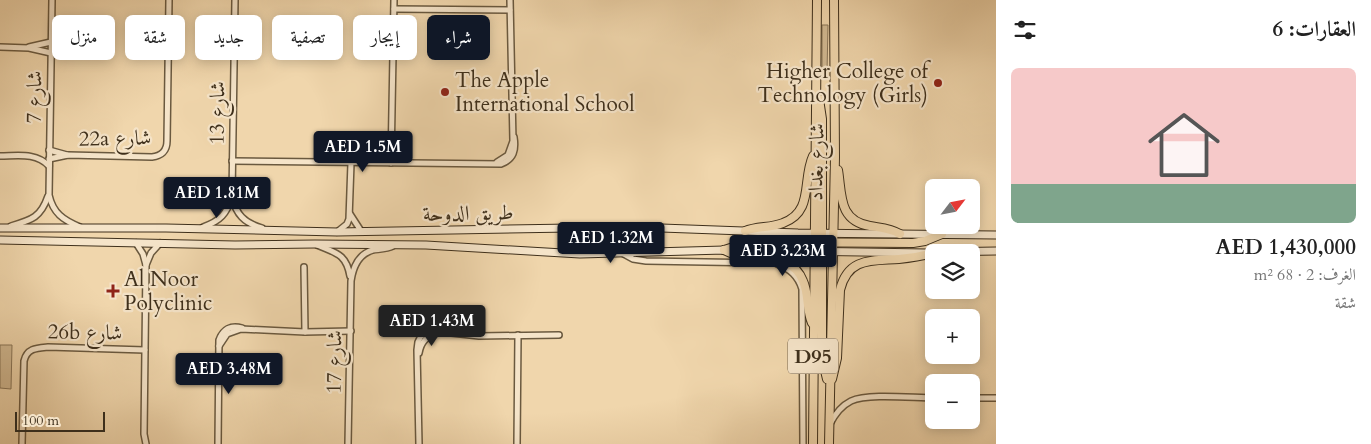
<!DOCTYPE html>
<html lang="ar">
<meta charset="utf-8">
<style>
body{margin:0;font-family:Cardo,Amiri,serif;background:#f2f2f2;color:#222;direction:rtl;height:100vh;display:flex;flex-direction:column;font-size:19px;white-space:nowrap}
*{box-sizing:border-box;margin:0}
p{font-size:16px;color:#767676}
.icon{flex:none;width:28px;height:28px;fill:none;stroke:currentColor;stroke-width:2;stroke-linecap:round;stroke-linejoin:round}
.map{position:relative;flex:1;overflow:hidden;direction:ltr}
.details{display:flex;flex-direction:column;background:#fff;width:375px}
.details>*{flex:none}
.guide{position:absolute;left:15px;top:15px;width:475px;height:45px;direction:rtl;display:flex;gap:10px}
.needle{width:32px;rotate:58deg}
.tools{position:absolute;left:925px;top:179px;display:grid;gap:10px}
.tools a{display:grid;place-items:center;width:55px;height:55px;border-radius:8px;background:#fff;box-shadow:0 2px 12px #0003;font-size:25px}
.scale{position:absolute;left:15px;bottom:12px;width:90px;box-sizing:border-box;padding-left:5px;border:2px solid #3e2f1b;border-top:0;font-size:14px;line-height:18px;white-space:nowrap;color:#3e2f1b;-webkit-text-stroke:4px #f5e4c9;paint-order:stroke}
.price{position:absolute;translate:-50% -42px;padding:0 11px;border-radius:5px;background:#111827;color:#fff;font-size:16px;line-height:32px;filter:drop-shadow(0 1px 2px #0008)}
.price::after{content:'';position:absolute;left:50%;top:30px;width:15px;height:11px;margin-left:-8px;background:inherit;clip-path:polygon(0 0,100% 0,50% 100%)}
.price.active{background:#222;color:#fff}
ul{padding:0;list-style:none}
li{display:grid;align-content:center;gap:10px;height:265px;padding:0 15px}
li span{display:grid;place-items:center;height:155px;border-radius:8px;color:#555}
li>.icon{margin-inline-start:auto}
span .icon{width:90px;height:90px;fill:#fffc;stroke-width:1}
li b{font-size:21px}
h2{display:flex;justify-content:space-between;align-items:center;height:60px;padding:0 15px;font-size:21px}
.chip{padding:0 18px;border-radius:8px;background:#fff;box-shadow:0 2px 12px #0003;font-size:18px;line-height:45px}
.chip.active{background:#111827;color:#fff}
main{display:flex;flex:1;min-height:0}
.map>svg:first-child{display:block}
.green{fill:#d2ba93;stroke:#887457}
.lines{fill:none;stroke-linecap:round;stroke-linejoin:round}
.minor-casing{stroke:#6a593f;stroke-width:8}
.secondary-casing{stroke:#3e2f1b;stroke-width:9}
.primary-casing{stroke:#3e2f1b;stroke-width:10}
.minor{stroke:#f5e4c9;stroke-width:5}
.secondary{stroke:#f5e4c9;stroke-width:7}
.primary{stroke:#f0d6ac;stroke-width:8}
.poi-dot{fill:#8f2418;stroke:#f5e4c9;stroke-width:2}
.labels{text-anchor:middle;stroke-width:4.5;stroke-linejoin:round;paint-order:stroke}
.shield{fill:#f5e4c9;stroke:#75654f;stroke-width:1}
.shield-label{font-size:20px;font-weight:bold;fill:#3e2f1b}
.poi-label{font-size:21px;fill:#3e2f1b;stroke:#f5e4c9;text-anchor:start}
.street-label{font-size:21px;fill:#3e2f1b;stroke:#f5e4c9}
</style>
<main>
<section class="details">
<h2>العقارات: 6<svg class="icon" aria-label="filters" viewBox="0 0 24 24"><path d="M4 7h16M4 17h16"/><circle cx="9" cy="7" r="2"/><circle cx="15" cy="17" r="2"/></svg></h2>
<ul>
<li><span style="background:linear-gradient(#f6c9c9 75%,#7fa58c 0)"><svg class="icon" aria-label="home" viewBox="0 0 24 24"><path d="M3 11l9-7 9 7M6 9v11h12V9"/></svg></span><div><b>AED 1,430,000</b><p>الغرف: 2 · 68 m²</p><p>شقة</p></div></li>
</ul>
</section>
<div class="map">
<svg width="996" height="444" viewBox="0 0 996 444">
<rect width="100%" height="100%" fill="#f0d6ac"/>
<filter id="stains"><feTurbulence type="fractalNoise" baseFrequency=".004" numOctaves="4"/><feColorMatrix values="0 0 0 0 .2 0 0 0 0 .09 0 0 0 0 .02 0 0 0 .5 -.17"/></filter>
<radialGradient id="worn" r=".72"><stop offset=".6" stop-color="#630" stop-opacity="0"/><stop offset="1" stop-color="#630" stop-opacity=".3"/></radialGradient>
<g class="green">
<polygon points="822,25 828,25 827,73 822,73"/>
<polygon points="0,345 12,345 11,389 0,388"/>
</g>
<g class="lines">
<g class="minor-casing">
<g id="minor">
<path d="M52,0L49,195C53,213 63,220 80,227"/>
<polyline points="394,9 510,10"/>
<polyline points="0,47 29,48 51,53"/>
<polyline points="29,47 51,42"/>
<polyline points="49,150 67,155"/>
<path d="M0,156C17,156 36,152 49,166"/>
<path d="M49,159L68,155L152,157C161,156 167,151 167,141L169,0"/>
<path d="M232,161L501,164C514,159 516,150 514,137"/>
<polyline points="497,162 508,155 513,141 510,0"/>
<polyline points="391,163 394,0"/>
<path d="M232,197C236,214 244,223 262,228"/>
<polyline points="350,214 361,231"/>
<path d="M11,226C32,220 41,217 48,196"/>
<path d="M203,227C220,221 227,214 232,196L235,0"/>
<polyline points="337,232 347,224 349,219 351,163"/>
<polyline points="136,243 143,254 146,265 144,434 146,444"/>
<path d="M317,245C335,253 346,253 350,276"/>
<polyline points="622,253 633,259 646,261 764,263"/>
<path d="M777,264C790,269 798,276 802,289L803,444"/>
<polyline points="146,265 151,253 160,243"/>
<polyline points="304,267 305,332"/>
<polyline points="219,346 227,334 241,329 305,332 351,331"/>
<path d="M419,353C421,342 426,337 437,333"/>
<polyline points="971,398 996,398"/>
<path d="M830,424C835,414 841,406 851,401C868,393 913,398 934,398"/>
<path d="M22,444L24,361C27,348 37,348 48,347L145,350"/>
<path d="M218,444L219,340C223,329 231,325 242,328"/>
<path d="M348,444L351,281C353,267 358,254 373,250C380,249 387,249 393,246"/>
<polyline points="419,444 417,350 418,342 421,336 433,331 479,336 559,335"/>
<polyline points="517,444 518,335"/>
</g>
</g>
<g class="secondary-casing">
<g id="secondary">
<polyline points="0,228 166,228 337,232 634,227 798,233 996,235"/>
<polyline points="0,240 235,245 315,244 426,245 580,254 724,250 927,253"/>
<polyline points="937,252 996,251"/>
</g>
</g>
<g class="primary-casing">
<g id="primary">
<polyline points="819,99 822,119 822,358 827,379"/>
<path d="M838,170C842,194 838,221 870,226C881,228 890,228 900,234"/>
<path d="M745,231C757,226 771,228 783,223C814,212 802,180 813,156"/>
<polyline points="724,250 746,243 763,242 913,243 925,241 942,234"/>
<path d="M724,250C732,254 741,257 750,258C771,261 794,257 803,281C809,294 806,309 812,323"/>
<path d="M832,379L837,358L840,290C848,257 872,261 899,259C910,258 922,256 933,253"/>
<polyline points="813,444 817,0"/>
<polyline points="829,444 835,157 834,0"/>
</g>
</g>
<use href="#minor" class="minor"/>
<use href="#secondary" class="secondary"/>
<use href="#primary" class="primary"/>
</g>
<g class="poi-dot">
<circle cx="938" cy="83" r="5"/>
<circle cx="445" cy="92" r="5"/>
<path d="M110.5 283.5h5v5h5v5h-5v5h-5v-5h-5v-5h5z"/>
</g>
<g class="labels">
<rect class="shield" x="788" y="338.5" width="50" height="35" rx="4"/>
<g class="shield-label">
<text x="813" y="363">D95</text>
</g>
<g class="poi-label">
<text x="928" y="78" text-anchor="end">Higher College of<tspan x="928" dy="24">Technology (Girls)</tspan></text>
<text x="455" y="87">The Apple<tspan x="455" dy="24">International School</tspan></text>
<text x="124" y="286">Al Noor<tspan x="124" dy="24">Polyclinic</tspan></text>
</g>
<g class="street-label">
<text transform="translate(34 97) rotate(-89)" y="7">شارع 7</text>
<text transform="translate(217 113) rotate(-89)" y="7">شارع 13</text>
<text transform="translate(115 138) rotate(-1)" y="7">22a شارع</text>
<text transform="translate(816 162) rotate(-89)" y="7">شارع بغداد</text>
<text transform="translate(468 213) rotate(-1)" y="7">طريق الدوحة</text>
<text transform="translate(85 332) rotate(1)" y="7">26b شارع</text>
<text transform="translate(334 362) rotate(-89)" y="7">شارع 17</text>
</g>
</g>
<rect width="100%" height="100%" filter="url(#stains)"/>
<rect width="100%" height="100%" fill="url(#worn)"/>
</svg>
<div class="tools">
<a><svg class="needle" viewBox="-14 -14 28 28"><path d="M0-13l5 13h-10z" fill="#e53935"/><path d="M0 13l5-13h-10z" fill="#767676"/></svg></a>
<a><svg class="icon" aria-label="layers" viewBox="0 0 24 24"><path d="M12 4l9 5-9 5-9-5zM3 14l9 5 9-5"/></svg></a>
<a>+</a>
<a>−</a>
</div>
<div class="scale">100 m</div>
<b class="price" style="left:363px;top:173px">AED 1.5M</b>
<b class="price" style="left:217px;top:219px">AED 1.81M</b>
<b class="price" style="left:611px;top:264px">AED 1.32M</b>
<b class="price" style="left:783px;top:277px">AED 3.23M</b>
<b class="price active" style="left:432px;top:347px">AED 1.43M</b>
<b class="price" style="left:229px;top:395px">AED 3.48M</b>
<div class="guide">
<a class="chip active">شراء</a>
<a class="chip">إيجار</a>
<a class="chip">تصفية</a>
<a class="chip">جديد</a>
<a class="chip">شقة</a>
<a class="chip">منزل</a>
</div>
</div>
</main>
